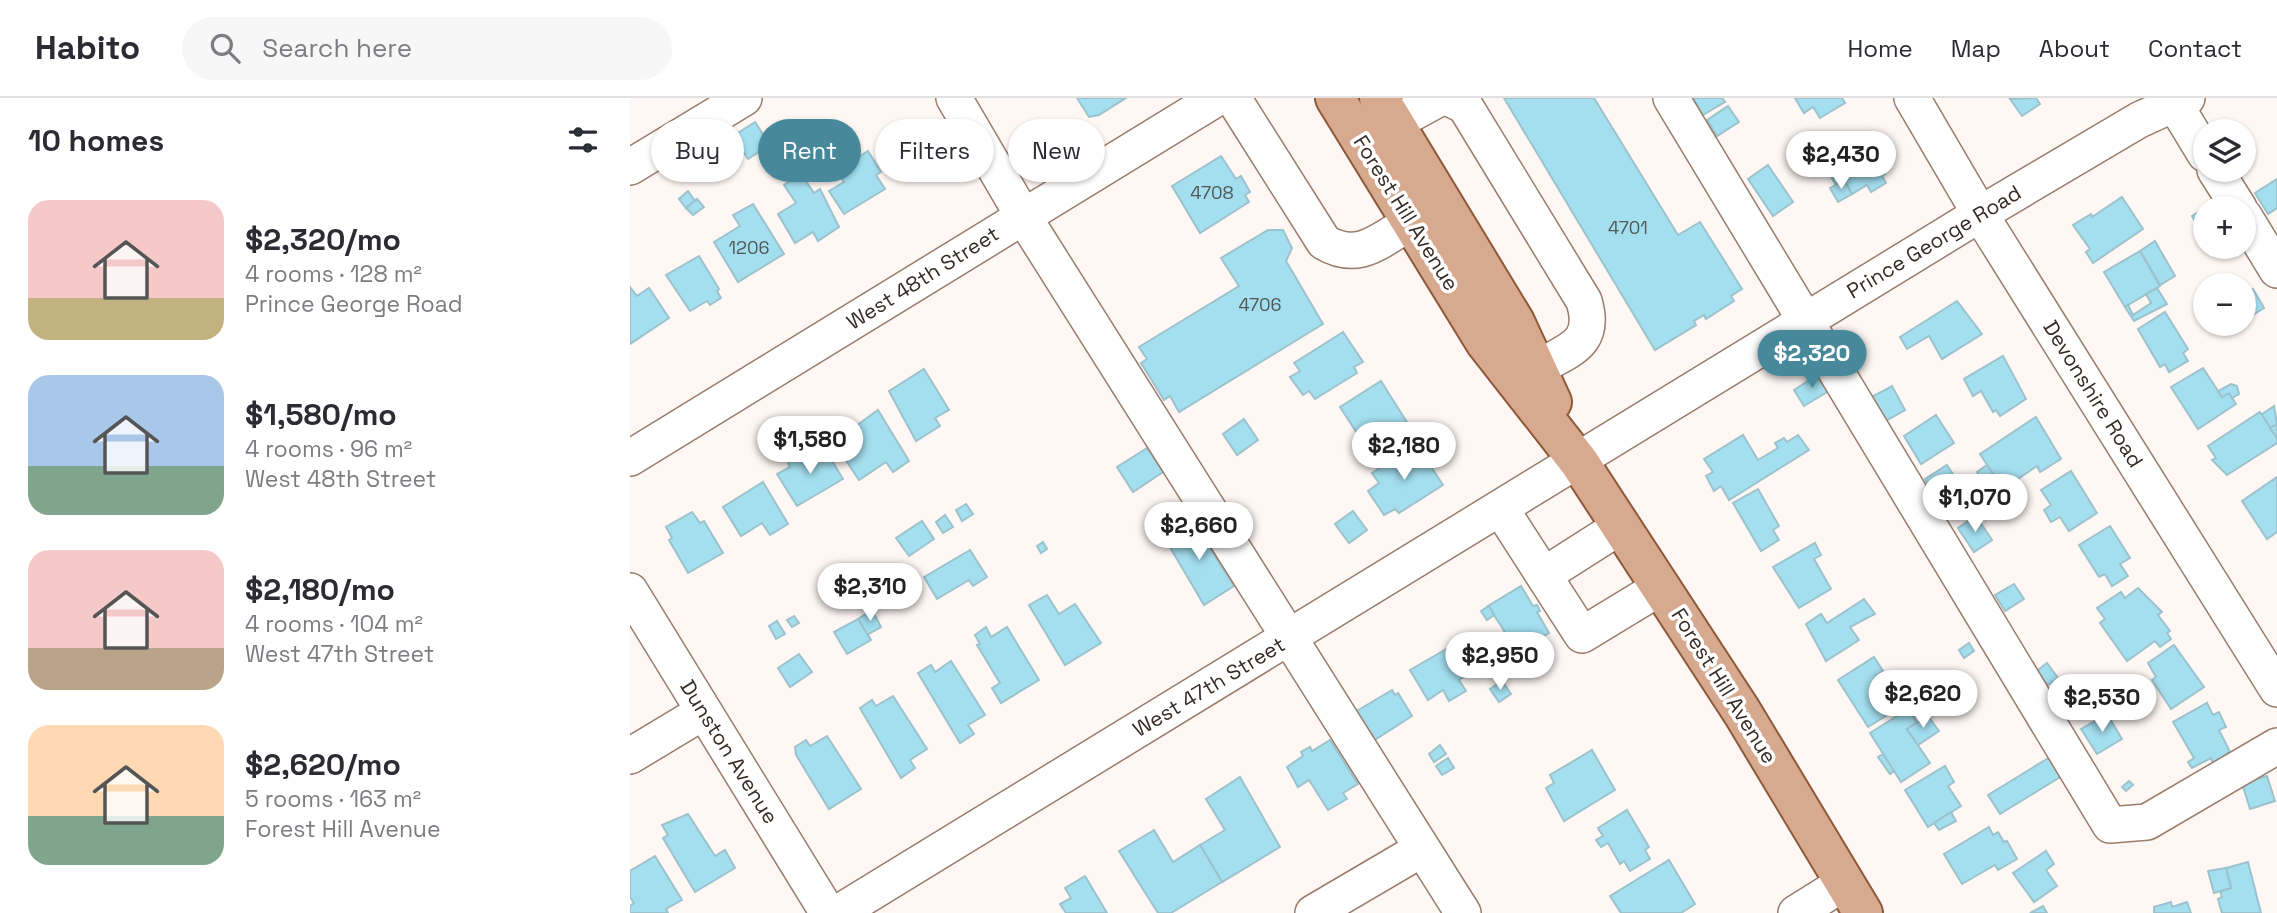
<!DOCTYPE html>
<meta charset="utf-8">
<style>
body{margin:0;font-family:"Space Grotesk",sans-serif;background:#f7f7f7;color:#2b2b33;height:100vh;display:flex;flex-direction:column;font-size:26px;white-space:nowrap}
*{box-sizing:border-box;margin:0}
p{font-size:23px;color:#7c7c81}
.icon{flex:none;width:38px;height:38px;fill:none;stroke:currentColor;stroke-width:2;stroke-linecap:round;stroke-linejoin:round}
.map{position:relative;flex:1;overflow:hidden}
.sheet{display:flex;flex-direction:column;background:#fff;width:630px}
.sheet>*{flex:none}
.top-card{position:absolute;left:21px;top:21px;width:665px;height:63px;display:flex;gap:14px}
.fabs{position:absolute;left:1563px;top:21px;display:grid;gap:14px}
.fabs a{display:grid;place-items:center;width:63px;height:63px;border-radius:50%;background:#fff;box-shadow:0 2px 5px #0004;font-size:35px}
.price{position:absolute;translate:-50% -60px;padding:0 16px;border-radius:24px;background:#fff;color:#222;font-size:23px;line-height:46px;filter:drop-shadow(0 2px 4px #0008)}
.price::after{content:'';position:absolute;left:50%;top:42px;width:21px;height:16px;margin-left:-10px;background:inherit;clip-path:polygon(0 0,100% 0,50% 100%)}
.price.active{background:#47899a;color:#fff}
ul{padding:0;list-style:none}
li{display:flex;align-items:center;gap:21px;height:175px;padding:0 28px}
li span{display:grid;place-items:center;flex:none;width:196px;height:140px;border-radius:21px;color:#555}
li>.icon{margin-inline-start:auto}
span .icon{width:84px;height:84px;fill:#fffc;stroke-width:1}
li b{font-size:30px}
h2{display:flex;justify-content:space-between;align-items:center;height:84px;padding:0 28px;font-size:30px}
.pill{padding:0 24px;border-radius:32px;background:#fff;box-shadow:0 2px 5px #0004;font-size:24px;line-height:63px}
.pill.active{background:#47899a;color:#fff}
header{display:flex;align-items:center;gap:42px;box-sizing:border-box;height:98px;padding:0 35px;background:#fff;border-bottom:2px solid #e1e1e2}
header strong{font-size:33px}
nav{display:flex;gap:38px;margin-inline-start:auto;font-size:24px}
.search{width:490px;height:63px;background:#f7f7f7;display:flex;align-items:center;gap:18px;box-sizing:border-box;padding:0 24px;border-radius:38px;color:#7c7c81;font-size:26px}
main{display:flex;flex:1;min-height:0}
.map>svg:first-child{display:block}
.building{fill:#a4dff0;stroke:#9cc2cc;stroke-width:2}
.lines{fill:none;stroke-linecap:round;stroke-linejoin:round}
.minor-casing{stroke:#997c6b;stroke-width:38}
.major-casing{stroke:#8d5939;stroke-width:42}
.minor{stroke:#fff;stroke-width:35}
.major{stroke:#d7aa8f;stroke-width:38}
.labels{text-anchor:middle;stroke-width:7;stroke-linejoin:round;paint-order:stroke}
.number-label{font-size:18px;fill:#525857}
.street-label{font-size:21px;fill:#372b24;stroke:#fff}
</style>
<header>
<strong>Habito</strong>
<div class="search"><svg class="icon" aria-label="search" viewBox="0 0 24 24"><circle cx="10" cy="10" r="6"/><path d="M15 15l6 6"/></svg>Search here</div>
<nav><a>Home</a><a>Map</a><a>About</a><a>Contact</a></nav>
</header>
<main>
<section class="sheet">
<h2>10 homes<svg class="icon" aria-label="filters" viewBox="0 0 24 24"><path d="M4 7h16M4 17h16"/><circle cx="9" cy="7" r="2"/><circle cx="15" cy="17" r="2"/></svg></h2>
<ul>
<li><span style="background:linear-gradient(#f6c9c9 70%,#c2b280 0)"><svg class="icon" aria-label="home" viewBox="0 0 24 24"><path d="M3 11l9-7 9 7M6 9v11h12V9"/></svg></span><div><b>$2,320/mo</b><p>4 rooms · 128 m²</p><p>Prince George Road</p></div></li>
<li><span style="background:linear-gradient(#a9c7e8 65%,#7fa58c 0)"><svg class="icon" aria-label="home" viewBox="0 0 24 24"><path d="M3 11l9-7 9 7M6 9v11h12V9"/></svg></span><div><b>$1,580/mo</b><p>4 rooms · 96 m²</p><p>West 48th Street</p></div></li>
<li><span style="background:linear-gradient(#f6c9c9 70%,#b9a48a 0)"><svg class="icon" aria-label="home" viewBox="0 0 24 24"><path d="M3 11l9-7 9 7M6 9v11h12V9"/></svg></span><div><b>$2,180/mo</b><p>4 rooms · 104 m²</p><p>West 47th Street</p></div></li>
<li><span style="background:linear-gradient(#ffd9b3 65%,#7fa58c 0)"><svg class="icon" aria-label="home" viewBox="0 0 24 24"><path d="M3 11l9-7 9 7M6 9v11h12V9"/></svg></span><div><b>$2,620/mo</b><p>5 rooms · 163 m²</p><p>Forest Hill Avenue</p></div></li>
</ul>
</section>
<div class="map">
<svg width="1647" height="815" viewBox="0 0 1647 815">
<rect width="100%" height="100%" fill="#fef7f4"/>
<g class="building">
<polygon points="447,0 496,0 469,17 459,19"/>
<polygon points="874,0 964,0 1048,137 1070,124 1112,191 1101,198 1104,203 1076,221 1074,217 1064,223 1066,227 1025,252"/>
<polygon points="1063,0 1092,0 1095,4 1073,17"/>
<polygon points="1165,0 1212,0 1215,5 1190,20 1183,9 1174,15"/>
<polygon points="1406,0 1410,6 1392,18 1380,1"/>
<polygon points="1098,8 1109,24 1087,38 1077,22"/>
<polygon points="125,24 140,47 118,61 103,38"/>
<polygon points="1230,36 1255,76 1252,78 1256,85 1241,94 1237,87 1222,96 1214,82 1206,87 1193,65 1201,61 1198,55"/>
<polygon points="156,49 165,64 154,70 145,55"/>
<polygon points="238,53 251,74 246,77 255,91 214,116 199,93 214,84 207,73"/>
<polygon points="591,58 606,81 611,78 620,94 615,97 619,104 570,135 542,88"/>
<polygon points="1138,67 1163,104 1143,118 1118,81"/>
<polygon points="171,76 184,95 190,91 209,129 188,143 183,134 165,145 148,116 166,105 154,87"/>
<polygon points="1647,81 1647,110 1638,116 1625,95"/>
<polygon points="1214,82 1222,96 1208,104 1200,90"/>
<polygon points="58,93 65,103 56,110 49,101"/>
<polygon points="1492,99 1513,131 1463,165 1456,154 1460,151 1443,127 1461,116 1462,119"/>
<polygon points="67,101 74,109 63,117 56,110"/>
<polygon points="1583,105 1586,110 1575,110 1575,139 1562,118"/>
<polygon points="123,106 154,156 108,184 84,144 110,128 103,117"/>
<polygon points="638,132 653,132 662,150 656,163 693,226 549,314 540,298 534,302 511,265 517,261 509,249 609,188 591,160"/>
<polygon points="1525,143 1545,178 1530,187 1510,153"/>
<polygon points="1510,153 1530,188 1495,209 1474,174"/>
<polygon points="69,158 89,191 87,193 91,200 80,207 77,203 60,213 36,177"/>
<polygon points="0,189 7,198 19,190 39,220 0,246"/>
<polygon points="1527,190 1537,206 1504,223 1495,209 1498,207 1503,217 1521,205 1516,196"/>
<polygon points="1623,191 1634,210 1618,220 1614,212 1614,196"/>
<polygon points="1327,203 1352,236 1312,261 1299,238 1277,251 1270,239"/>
<polygon points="1535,214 1558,251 1553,255 1558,263 1539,274 1535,266 1530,269 1508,231"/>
<polygon points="713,234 733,264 724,269 727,275 685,301 679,293 673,297 660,279 670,273 664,265"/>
<polygon points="1373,258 1396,301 1370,318 1366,312 1363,314 1351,293 1343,298 1334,281"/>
<polygon points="1573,270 1592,299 1599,295 1606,306 1568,331 1541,289"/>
<polygon points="294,271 319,312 305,320 310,328 286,343 259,293"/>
<polygon points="1189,276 1199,293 1174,308 1164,292"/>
<polygon points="751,283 780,329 740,355 710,309"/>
<polygon points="1601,286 1607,288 1609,296 1602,300 1599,295 1592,299 1588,293"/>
<polygon points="1262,288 1275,312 1252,325 1238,301"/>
<polygon points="1644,308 1647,326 1640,330 1631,317"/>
<polygon points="248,312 279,363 263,374 256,364 229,382 204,344"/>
<polygon points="1630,314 1647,340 1647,345 1597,377 1582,362 1586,360 1578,348"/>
<polygon points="1306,317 1324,345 1291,366 1274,338"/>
<polygon points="1406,319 1431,361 1410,374 1407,368 1373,391 1350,356"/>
<polygon points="614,321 628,342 607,357 593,336"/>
<polygon points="1647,326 1647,340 1640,330"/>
<polygon points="1113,337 1128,362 1148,350 1145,345 1154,340 1157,344 1168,337 1179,352 1099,402 1091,388 1084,393 1076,378 1083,374 1074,361"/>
<polygon points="786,346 813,387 769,415 765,411 754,417 738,393 749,385 742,375"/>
<polygon points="193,348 213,381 167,408 147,376 160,369 158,365 167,359 169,362"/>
<polygon points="517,350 533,374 503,394 487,369"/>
<polygon points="1317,367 1330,387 1308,402 1295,381"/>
<polygon points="1357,367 1367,382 1357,390 1347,374"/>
<polygon points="1441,373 1467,415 1439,433 1430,419 1421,424 1414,412 1421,407 1411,392"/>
<polygon points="1647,379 1647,434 1637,441 1612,403"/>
<polygon points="133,384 158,426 140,437 132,425 111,438 93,409"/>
<polygon points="1128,391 1149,428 1143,432 1149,442 1131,453 1103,405"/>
<polygon points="336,406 343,416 332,423 326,412"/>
<polygon points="723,413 737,432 719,445 705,426"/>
<polygon points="62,414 70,425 74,423 93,455 58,475 39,442 42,440 36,429"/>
<polygon points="315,417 323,429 313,435 306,424"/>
<polygon points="1346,418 1362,442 1344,454 1328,430"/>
<polygon points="562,422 604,488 574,507 534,439"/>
<polygon points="292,423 304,441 279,458 266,440"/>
<polygon points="1480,428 1500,460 1490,466 1498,478 1482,488 1475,476 1469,479 1449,447"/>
<polygon points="413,444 417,451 411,455 407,448"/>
<polygon points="1185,445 1191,457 1184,461 1201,491 1169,510 1143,469"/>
<polygon points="340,452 357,479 343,488 339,482 307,501 294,479"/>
<polygon points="218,476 227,492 215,498 207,483"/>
<polygon points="1384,486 1394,501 1375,513 1365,497"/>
<polygon points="891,488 903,508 907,507 910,513 907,514 919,535 877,561 864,540 875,534 858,508"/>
<polygon points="1508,490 1532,514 1528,517 1540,533 1537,535 1541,541 1530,549 1525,543 1497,563 1470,525 1475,521 1467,510 1491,494 1495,500"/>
<polygon points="417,497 429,516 445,506 471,545 435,567 399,507"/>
<polygon points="1234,501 1245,516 1220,529 1229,542 1196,563 1176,526 1191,516 1197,525"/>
<polygon points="859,508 864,517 857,522 851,513"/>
<polygon points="242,512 251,529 237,537 228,521"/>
<polygon points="164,518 169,525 162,529 157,522"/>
<polygon points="228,521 241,542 217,556 204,534"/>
<polygon points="147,523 155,536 146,541 139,528"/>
<polygon points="356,529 361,539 377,529 409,582 371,605 362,590 370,585 347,547 350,546 345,537"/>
<polygon points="1339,545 1344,553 1334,560 1329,552"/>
<polygon points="1544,547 1574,589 1541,611 1522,582 1526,579 1518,565"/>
<polygon points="818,550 835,578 829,582 836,593 819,603 813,592 798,602 780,572"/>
<polygon points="169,556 182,574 160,589 148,570"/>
<polygon points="1244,559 1253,573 1245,578 1267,611 1238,629 1208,582"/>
<polygon points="321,563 355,617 338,627 344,636 330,645 288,575 301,567 305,574"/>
<polygon points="1417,565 1428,580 1418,587 1407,573"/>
<polygon points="1273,577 1287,598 1267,611 1253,590"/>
<polygon points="872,583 881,596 869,604 860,591"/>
<polygon points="762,592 765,597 768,595 782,618 743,643 725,614"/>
<polygon points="263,598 297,651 280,662 285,670 271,680 230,610 242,602 246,608"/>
<polygon points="1577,605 1583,617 1589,614 1596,629 1589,632 1600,654 1583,665 1581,660 1562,670 1558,664 1564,660 1543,624"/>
<polygon points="1278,611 1287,624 1277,631 1300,665 1271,684 1240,635"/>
<polygon points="1477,616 1492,641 1467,656 1451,631"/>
<polygon points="1298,618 1309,633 1288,647 1277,631"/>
<polygon points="197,638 231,691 199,711 166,657 165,649 176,642 180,648"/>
<polygon points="700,642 728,686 713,695 717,701 698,712 679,682 668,689 657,669 673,658 671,654 680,649 682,653"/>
<polygon points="810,647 816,656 804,664 799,656"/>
<polygon points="962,652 985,692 934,723 916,690 924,685 920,677"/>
<polygon points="1253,656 1264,673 1260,676 1248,659"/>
<polygon points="1420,659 1432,678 1370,716 1358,697"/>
<polygon points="818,660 824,670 812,677 806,668"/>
<polygon points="1315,668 1324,684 1318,688 1331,708 1298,729 1275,692"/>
<polygon points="1637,678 1645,703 1620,711 1612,685"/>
<polygon points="610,679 650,749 592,784 570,747 595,732 576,701"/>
<polygon points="1499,683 1503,687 1496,693 1492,689"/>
<polygon points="997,712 1019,749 1015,752 1020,761 1000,773 994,763 990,766 978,745 971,749 966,742 973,738 968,730"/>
<polygon points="1321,714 1326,723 1309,732 1304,725"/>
<polygon points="58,716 85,758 95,752 105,770 65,794 33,740 38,737 32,727"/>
<polygon points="1359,729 1363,737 1368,734 1374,744 1377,743 1387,761 1368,772 1365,767 1332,786 1314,756"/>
<polygon points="524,732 543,764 570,747 592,784 541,815 528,815 489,753"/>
<polygon points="1416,753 1424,766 1416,772 1427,788 1404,804 1383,775"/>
<polygon points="25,758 52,802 36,811 38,815 0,815 0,808 4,805 0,799 0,773"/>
<polygon points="1039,762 1065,806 1051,815 991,815 980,798"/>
<polygon points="1618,764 1631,815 1592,815 1588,801 1592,799 1590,793 1601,790 1596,770"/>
<polygon points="1596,770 1601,790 1584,795 1578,773"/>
<polygon points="455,778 477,815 436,815 430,806 441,800 435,790"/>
<polygon points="1541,804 1542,809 1557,804 1561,815 1524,815 1524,809"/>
<polygon points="1413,808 1417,815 1400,815"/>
</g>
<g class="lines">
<g class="minor-casing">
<g id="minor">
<polyline points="324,0 393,118 833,815"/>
<path d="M603,0L694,144C729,165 750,142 781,124"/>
<path d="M819,0L835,8L954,203C967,247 939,251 906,271"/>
<polyline points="1041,0 1480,727 1517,724 1647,648"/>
<polyline points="1282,0 1350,116 1647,591"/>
<polyline points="1541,0 1575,56"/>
<polyline points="764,25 810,0"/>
<polyline points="0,69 114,0"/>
<polyline points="1585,72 1609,110"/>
<polyline points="1614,118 1647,172"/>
<polyline points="0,360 587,0"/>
<polyline points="871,411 952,537 1031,489"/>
<polyline points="914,477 991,428"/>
<polyline points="0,493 198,815"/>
<polyline points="0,658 73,614"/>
<polyline points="208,815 1350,116 1509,22 1557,0"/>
<polyline points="683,815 792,751"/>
<polyline points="1166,815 1214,785"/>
</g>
</g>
<g class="major-casing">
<g id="major">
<polyline points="705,0 855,244 949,364 1112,614 1233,815"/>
<polyline points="749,0 885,224 922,304"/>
</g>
</g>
<use href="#minor" class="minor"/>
<use href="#major" class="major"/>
</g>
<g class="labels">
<g class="number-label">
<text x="582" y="101">4708</text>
<text x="998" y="136">4701</text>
<text x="119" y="156">1206</text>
<text x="630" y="213">4706</text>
</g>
<g class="street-label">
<text transform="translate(776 115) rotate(58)" y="7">Forest Hill Avenue</text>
<text transform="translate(1304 144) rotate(-31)" y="7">Prince George Road</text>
<text transform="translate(293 180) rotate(-32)" y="7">West 48th Street</text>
<text transform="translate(1463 296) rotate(58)" y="7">Devonshire Road</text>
<text transform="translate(1094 588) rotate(58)" y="7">Forest Hill Avenue</text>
<text transform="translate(579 589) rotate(-31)" y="7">West 47th Street</text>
<text transform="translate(99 654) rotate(58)" y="7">Dunston Avenue</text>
</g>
</g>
</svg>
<div class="fabs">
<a><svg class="icon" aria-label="layers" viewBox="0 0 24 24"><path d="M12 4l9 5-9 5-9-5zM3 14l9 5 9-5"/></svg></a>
<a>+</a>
<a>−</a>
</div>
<b class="price" style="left:1211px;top:93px">$2,430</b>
<b class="price active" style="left:1182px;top:292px">$2,320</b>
<b class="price" style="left:180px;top:378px">$1,580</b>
<b class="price" style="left:774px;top:384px">$2,180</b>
<b class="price" style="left:1345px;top:436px">$1,070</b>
<b class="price" style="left:569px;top:464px">$2,660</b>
<b class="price" style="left:240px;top:525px">$2,310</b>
<b class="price" style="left:870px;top:594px">$2,950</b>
<b class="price" style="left:1293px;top:632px">$2,620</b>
<b class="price" style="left:1472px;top:636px">$2,530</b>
<div class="top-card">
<a class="pill">Buy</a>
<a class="pill active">Rent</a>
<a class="pill">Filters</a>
<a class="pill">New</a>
</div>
</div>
</main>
